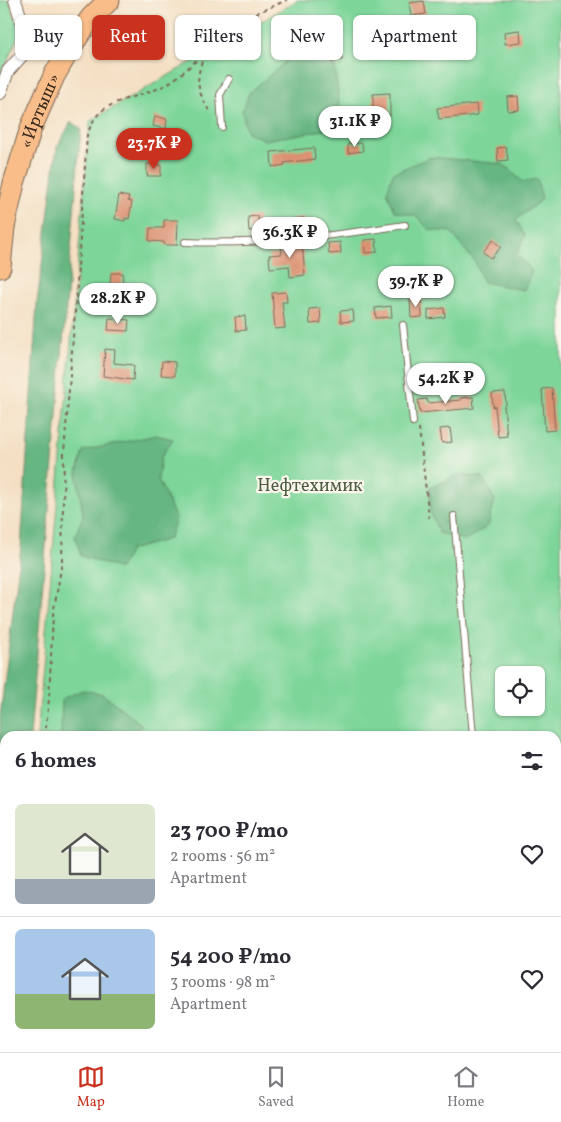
<!DOCTYPE html>
<meta charset="utf-8">
<style>
body{margin:0;font-family:Vollkorn,serif;background:#f7f7f7;color:#2b2b33;height:100vh;display:flex;flex-direction:column;font-size:19px;white-space:nowrap}
*{box-sizing:border-box;margin:0}
p{font-size:16px;color:#7c7c81}
.icon{flex:none;width:28px;height:28px;fill:none;stroke:currentColor;stroke-width:2;stroke-linecap:round;stroke-linejoin:round}
.map{position:relative;flex:1;overflow:hidden}
.details{position:absolute;left:0px;top:731px;width:561px;height:321px;display:flex;flex-direction:column;background:#fff;border-radius:15px 15px 0 0;box-shadow:0 1px 4px #0004}
.details>*{flex:none}
.guide{position:absolute;left:15px;top:15px;width:531px;height:45px;display:flex;gap:10px}
.controls{position:absolute;left:495px;top:666px;display:grid;gap:10px}
.controls a{display:grid;place-items:center;width:50px;height:50px;border-radius:8px;background:#fff;box-shadow:0 1px 4px #0004;font-size:25px}
.price{position:absolute;translate:-50% -42px;padding:0 11px;border-radius:18px;background:#fff;color:#222;font-size:16px;line-height:32px;filter:drop-shadow(0 1px 2px #0008)}
.price::after{content:'';position:absolute;left:50%;top:30px;width:15px;height:11px;margin-left:-8px;background:inherit;clip-path:polygon(0 0,100% 0,50% 100%)}
.price.on{background:#c8321e;color:#fff}
ul{padding:0;list-style:none}
li{display:flex;align-items:center;gap:15px;height:125px;padding:0 15px}
li+li{border-top:1px solid #e1e1e2}
li span{display:grid;place-items:center;flex:none;width:140px;height:100px;border-radius:8px;color:#555}
li>.icon{margin-inline-start:auto}
span .icon{width:60px;height:60px;fill:#fffc;stroke-width:1}
li b{font-size:21px}
h2{display:flex;justify-content:space-between;align-items:center;height:60px;padding:0 15px;font-size:21px}
.tag{padding:0 18px;border-radius:8px;background:#fff;box-shadow:0 1px 4px #0004;font-size:18px;line-height:45px}
.tag.on{background:#c8321e;color:#fff}
.dock{display:flex;justify-content:space-around;align-items:center;height:70px;border-top:1px solid #e1e1e2;background:#fff;font-size:14px;color:#7c7c81}
.dock a{display:grid;justify-items:center;gap:2px}
.dock .on{color:#c8321e}
.map>svg:first-child{display:block}
.green{fill:#7dd59a;stroke:#5c805c;fill-rule:evenodd}
.forest{fill:#66b682;stroke:#507050}
.water{fill:#4fb5cd;stroke:#457076}
.building{fill:#db9172}
.lines{fill:none;stroke-linecap:round;stroke-linejoin:round}
.service-casing{stroke:#7c6958;stroke-width:8}
.minor-casing{stroke:#7c6958;stroke-width:14}
.primary-casing{stroke:#7c6958;stroke-width:23}
.path{stroke:#7c6958;stroke-width:2;stroke-dasharray:4 4;stroke-linecap:butt}
.service{stroke:#fff;stroke-width:6}
.minor{stroke:#fff;stroke-width:12}
.primary{stroke:#f8bd89;stroke-width:21}
.labels{text-anchor:middle;stroke-width:4.5;stroke-linejoin:round;paint-order:stroke}
.street-label{font-size:18px;fill:#3b2a1e;stroke:#fbf7ec}
.park-label{font-size:18px;fill:#4f5d43;stroke:#fbf7ec}
</style>
<div class="map">
<svg width="561" height="1052" viewBox="0 0 561 1052">
<rect width="100%" height="100%" fill="#fbf7ec"/>
<filter id="ink" filterUnits="userSpaceOnUse"><feTurbulence type="fractalNoise" baseFrequency=".02" numOctaves="2"/><feDisplacementMap in="SourceGraphic" scale="10" xChannelSelector="R" yChannelSelector="G"/><feConvolveMatrix kernelMatrix="1 2 1 2 8 2 1 2 1" color-interpolation-filters="sRGB"/></filter>
<filter id="wash" filterUnits="userSpaceOnUse"><feTurbulence type="fractalNoise" baseFrequency=".0096" numOctaves="4" result="noise"/><feDisplacementMap in="SourceGraphic" scale="20" xChannelSelector="R" yChannelSelector="G"/><feGaussianBlur stdDeviation="1.12" result="paint"/><feColorMatrix in="noise" values="0 0 0 0 0 0 0 0 0 0 0 0 0 0 0 0 0 1.4 0 .05"/><feComposite in="paint" operator="in"/></filter>
<g filter="url(#wash)">
<rect width="100%" height="100%" fill="#f4dfc3"/>
<g class="green">
<polygon points="0,0 9,0 20,32 0,78"/>
<path d="M298,0H561V1052H10V1048H556V736H37L90,121ZM504,675H536V708H504Z"/>
</g>
<g class="forest">
<polygon points="319,50 335,67 341,119 324,130 265,140 247,132 242,112 249,93 298,51"/>
<polygon points="71,122 81,129 30,736 5,736 5,905 0,901 0,717 21,547 37,303 57,147"/>
<polygon points="431,157 503,164 523,182 537,179 542,199 516,220 525,235 517,255 532,271 524,290 483,282 475,262 451,232 430,230 416,216 395,211 387,192 393,173"/>
<polygon points="156,435 173,439 161,457 158,479 176,519 169,539 130,550 120,569 81,556 75,536 83,516 77,473 83,451"/>
<polygon points="458,475 482,477 495,500 488,526 465,540 439,533 430,511 430,488"/>
<polygon points="82,690 103,694 142,725 134,736 61,736 62,699"/>
</g>
<polygon class="water" points="189,1048 403,1048 404,1052 190,1052"/>
<g id="blocks">
<g class="building">
<polygon points="424,1 426,14 411,16 409,3"/>
<polygon points="520,30 521,42 505,44 504,32"/>
<polygon points="462,34 463,45 439,48 439,50 426,52 424,38"/>
<polygon points="340,47 342,60 331,62 328,50"/>
<polygon points="390,93 390,116 373,116 373,94"/>
<polygon points="518,96 519,110 508,111 507,97"/>
<polygon points="477,104 478,115 439,119 437,108"/>
<polygon points="155,116 167,119 166,129 153,126"/>
<polygon points="362,143 363,151 348,153 348,144"/>
<polygon points="506,147 508,160 498,161 497,148"/>
<polygon points="314,148 315,159 284,163 285,165 272,167 271,152"/>
<polygon points="147,164 161,165 161,176 147,176"/>
<polygon points="119,195 129,197 128,201 132,202 129,219 125,218 125,221 115,219"/>
<polygon points="258,216 259,230 249,231 248,217"/>
<polygon points="304,218 305,230 293,231 292,219"/>
<polygon points="164,220 178,220 177,245 164,245 164,242 149,241 150,228 164,228"/>
<polygon points="376,239 377,252 365,253 364,240"/>
<polygon points="493,240 501,247 491,258 483,252"/>
<polygon points="340,242 341,253 329,254 328,243"/>
<polygon points="302,243 305,275 290,277 289,266 270,268 269,255 282,254 281,245"/>
<polygon points="111,273 123,273 122,286 110,285"/>
<polygon points="435,275 436,290 423,291 422,276"/>
<polygon points="286,292 287,302 282,302 285,328 275,329 272,293"/>
<polygon points="421,298 422,317 411,318 410,299"/>
<polygon points="391,306 392,317 376,318 375,308"/>
<polygon points="320,308 321,323 310,324 309,309"/>
<polygon points="444,308 445,317 428,319 428,310"/>
<polygon points="353,310 354,321 341,322 340,311"/>
<polygon points="245,316 246,330 236,331 235,317"/>
<polygon points="109,318 129,320 128,331 108,330"/>
<polygon points="105,349 115,350 114,363 134,365 133,380 103,376"/>
<polygon points="162,361 175,362 175,376 161,375"/>
<polygon points="552,388 555,430 545,431 542,389"/>
<polygon points="505,392 506,405 504,406 507,436 498,437 495,406 493,407 492,393"/>
<polygon points="473,397 474,408 420,413 418,400 427,399 428,403 461,400 461,398"/>
<polygon points="450,428 452,442 442,443 440,429"/>
</g>
</g>
</g>
<g filter="url(#ink)">
<use href="#blocks" fill-opacity="0" stroke="#7c6958" stroke-width="1"/>
<g class="lines">
<g class="service-casing">
<g id="service">
<polyline points="222,127 220,95 229,79"/>
<path d="M185,242C259,245 332,236 405,225"/>
<polyline points="403,325 413,422"/>
<polyline points="454,516 473,736"/>
<polyline points="503,1048 503,1052"/>
</g>
</g>
<g class="minor-casing">
<g id="minor">
<polyline points="0,93 8,71 24,53 28,41 15,0"/>
<polyline points="417,1048 417,1052"/>
</g>
</g>
<g class="primary-casing">
<g id="primary">
<path id="s1" d="M0,267L4,227L14,183L31,128L54,76L71,46L91,18L109,0"/>
</g>
</g>
<g class="path">
<path d="M205,54C199,68 195,82 202,97C204,103 208,108 211,114"/>
<polyline points="419,428 429,518"/>
<path d="M45,736L49,699L53,615L62,563L64,453L75,312L87,135C91,125 94,117 103,110C122,96 147,96 167,84C191,69 210,45 233,27C249,15 269,8 287,0"/>
<polyline points="0,922 5,928"/>
<polyline points="23,1048 24,1052"/>
</g>
<use href="#service" class="service"/>
<use href="#minor" class="minor"/>
<use href="#primary" class="primary"/>
</g>
</g>
<g class="labels">
<g class="street-label">
<text dy="6" stroke="none"><textPath href="#s1" startOffset="162">«Иртыш»</textPath></text>
</g>
<g class="park-label">
<text x="310" y="491">Нефтехимик</text>
</g>
</g>
</svg>
<div class="controls">
<a><svg class="icon" aria-label="locate" viewBox="0 0 24 24"><circle cx="12" cy="12" r="6"/><path d="M12 2v4M12 18v4M2 12h4M18 12h4"/></svg></a>
</div>
<b class="price" style="left:355px;top:148px">31.1K ₽</b>
<b class="price on" style="left:154px;top:170px">23.7K ₽</b>
<b class="price" style="left:290px;top:259px">36.3K ₽</b>
<b class="price" style="left:416px;top:308px">39.7K ₽</b>
<b class="price" style="left:118px;top:325px">28.2K ₽</b>
<b class="price" style="left:446px;top:405px">54.2K ₽</b>
<div class="guide">
<a class="tag">Buy</a>
<a class="tag on">Rent</a>
<a class="tag">Filters</a>
<a class="tag">New</a>
<a class="tag">Apartment</a>
</div>
<section class="details">
<h2>6 homes<svg class="icon" aria-label="filters" viewBox="0 0 24 24"><path d="M4 7h16M4 17h16"/><circle cx="9" cy="7" r="2"/><circle cx="15" cy="17" r="2"/></svg></h2>
<ul>
<li><span style="background:linear-gradient(#dfe7d0 75%,#9aa5b1 0)"><svg class="icon" aria-label="home" viewBox="0 0 24 24"><path d="M3 11l9-7 9 7M6 9v11h12V9"/></svg></span><div><b>23 700 ₽/mo</b><p>2 rooms · 56 m²</p><p>Apartment</p></div><svg class="icon" aria-label="heart" viewBox="0 0 24 24"><path d="M12 20l-8-8c-3-5 5-10 8-4 3-6 11-1 8 4z"/></svg></li>
<li><span style="background:linear-gradient(#a9c7e8 65%,#8fb573 0)"><svg class="icon" aria-label="home" viewBox="0 0 24 24"><path d="M3 11l9-7 9 7M6 9v11h12V9"/></svg></span><div><b>54 200 ₽/mo</b><p>3 rooms · 98 m²</p><p>Apartment</p></div><svg class="icon" aria-label="heart" viewBox="0 0 24 24"><path d="M12 20l-8-8c-3-5 5-10 8-4 3-6 11-1 8 4z"/></svg></li>
</ul>
</section>
</div>
<nav class="dock">
<a class="on"><svg class="icon" aria-label="map" viewBox="0 0 24 24"><path d="M3 6l6-2 6 2 6-2v14l-6 2-6-2-6 2zM9 4v14M15 6v14"/></svg>Map</a>
<a><svg class="icon" aria-label="saved" viewBox="0 0 24 24"><path d="M7 4h10v16l-5-4-5 4z"/></svg>Saved</a>
<a><svg class="icon" aria-label="home" viewBox="0 0 24 24"><path d="M3 11l9-7 9 7M6 9v11h12V9"/></svg>Home</a>
</nav>
